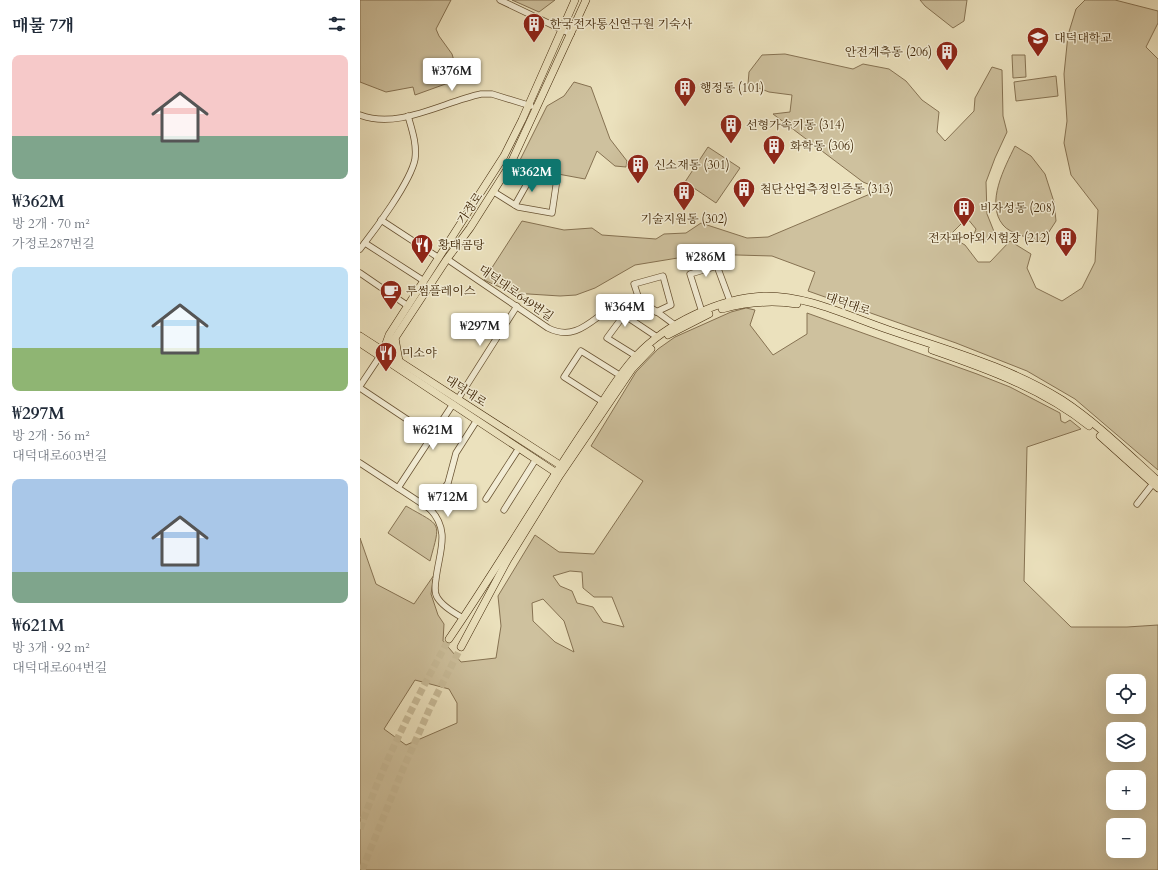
<!DOCTYPE html>
<html lang="ko">
<meta charset="utf-8">
<style>
body{margin:0;font-family:Cardo,"Noto Serif KR",serif;background:#f2f2f3;color:#1f2937;height:100vh;display:flex;flex-direction:column;font-size:15px;white-space:nowrap}
*{box-sizing:border-box;margin:0}
p{font-size:13px;color:#747a83}
.icon{flex:none;width:22px;height:22px;fill:none;stroke:currentColor;stroke-width:2;stroke-linecap:round;stroke-linejoin:round}
.map{position:relative;flex:1;overflow:hidden}
.details{display:flex;flex-direction:column;background:#fff;width:360px}
.details>*{flex:none}
.tools{position:absolute;left:746px;top:674px;display:grid;gap:8px}
.tools a{display:grid;place-items:center;width:40px;height:40px;border-radius:8px;background:#fff;box-shadow:0 4px 16px #0002;font-size:20px}
.price{position:absolute;translate:-50% -34px;padding:0 9px;border-radius:4px;background:#fff;color:#222;font-size:13px;line-height:26px;filter:drop-shadow(0 1px 2px #0008)}
.price::after{content:'';position:absolute;left:50%;top:24px;width:12px;height:9px;margin-left:-6px;background:inherit;clip-path:polygon(0 0,100% 0,50% 100%)}
.price.selected{background:#0f766e;color:#fff}
ul{padding:0;list-style:none}
li{display:grid;align-content:center;gap:8px;height:212px;padding:0 12px}
li span{display:grid;place-items:center;height:124px;border-radius:8px;color:#555}
li>.icon{margin-inline-start:auto}
span .icon{width:72px;height:72px;fill:#fffc;stroke-width:1}
li b{font-size:17px}
h2{display:flex;justify-content:space-between;align-items:center;height:48px;padding:0 12px;font-size:17px}
main{display:flex;flex:1;min-height:0}
.map>svg:first-child{display:block}
.green{fill:#cec19e;stroke:#867252;fill-rule:evenodd}
.lines{fill:none;stroke-linecap:round;stroke-linejoin:round}
.major-tunnel{stroke:#c8bb98;stroke-width:7;stroke-dasharray:7 3.5;stroke-linecap:butt}
.minor-casing{stroke:#695333;stroke-width:7}
.major-casing{stroke:#3e2405;stroke-width:8}
.minor{stroke:#f2ecd4;stroke-width:5.5}
.major{stroke:#ebe1bd;stroke-width:7}
.labels{text-anchor:middle;stroke-width:3;stroke-linejoin:round;paint-order:stroke}
.poi-label{font-size:12px;fill:#3e2405;stroke:#f2ecd4;text-anchor:start}
.street-label{font-size:12px;fill:#3e2405;stroke:#f2ecd4}
</style>
<main>
<section class="details">
<h2>매물 7개<svg class="icon" aria-label="filters" viewBox="0 0 24 24"><path d="M4 7h16M4 17h16"/><circle cx="9" cy="7" r="2"/><circle cx="15" cy="17" r="2"/></svg></h2>
<ul>
<li><span style="background:linear-gradient(#f6c9c9 65%,#7fa58c 0)"><svg class="icon" aria-label="home" viewBox="0 0 24 24"><path d="M3 11l9-7 9 7M6 9v11h12V9"/></svg></span><div><b>₩362M</b><p>방 2개 · 70 m²</p><p>가정로287번길</p></div></li>
<li><span style="background:linear-gradient(#bfe0f5 65%,#8fb573 0)"><svg class="icon" aria-label="home" viewBox="0 0 24 24"><path d="M3 11l9-7 9 7M6 9v11h12V9"/></svg></span><div><b>₩297M</b><p>방 2개 · 56 m²</p><p>대덕대로603번길</p></div></li>
<li><span style="background:linear-gradient(#a9c7e8 75%,#7fa58c 0)"><svg class="icon" aria-label="home" viewBox="0 0 24 24"><path d="M3 11l9-7 9 7M6 9v11h12V9"/></svg></span><div><b>₩621M</b><p>방 3개 · 92 m²</p><p>대덕대로604번길</p></div></li>
</ul>
</section>
<div class="map">
<svg width="798" height="870" viewBox="0 0 798 870">
<rect width="100%" height="100%" fill="#ebe1bd"/>
<filter id="stains"><feTurbulence type="fractalNoise" baseFrequency=".005" numOctaves="4"/><feColorMatrix values="0 0 0 0 .2 0 0 0 0 .09 0 0 0 0 .02 0 0 0 .5 -.17"/></filter>
<radialGradient id="worn" r=".72"><stop offset=".6" stop-color="#630" stop-opacity="0"/><stop offset="1" stop-color="#630" stop-opacity=".3"/></radialGradient>
<g class="green">
<polygon points="0,0 91,0 76,29 79,36 92,54 97,71 91,82 55,95 53,87 26,92 0,82"/>
<polygon points="152,0 195,0 179,12"/>
<polygon points="560,0 607,0 604,21 593,28 565,6"/>
<polygon points="725,0 755,0 798,11 798,23 786,47 798,59 798,470 715,399 667,371 596,343 448,291 455,272 412,256 342,254 275,265 235,288 216,295 200,296 153,293 124,280 162,221 204,230 232,228 242,235 296,239 304,234 326,233 341,223 387,238 408,237 510,194 515,187 503,182 413,114 430,112 432,95 409,92 388,84 389,72 402,55 425,54 493,69 503,64 529,69 546,81 562,100 579,112 577,132 585,141 614,111 615,98 632,67 642,70 643,116 647,132 635,158 626,182 627,214 635,234 624,243 613,237 616,229 607,218 589,236 605,245 618,262 630,262 650,241 671,254 667,268 676,288 702,301 722,288 735,262 738,210 711,175 704,143 707,121 704,74 708,35 716,9"/>
<polygon points="652,55 665,55 666,77 653,78"/>
<polygon points="696,76 698,96 656,101 654,82"/>
<polygon points="214,82 231,87 250,139 267,161 266,167 255,166 237,151 225,179 160,167 159,162 187,106 204,96"/>
<path d="M655,146L671,156L685,174L694,202L696,221L683,241C672,239 650,234 643,225C625,203 645,167 655,146Z"/>
<polygon points="348,147 380,168 356,203 325,182"/>
<path d="M386,308L395,310L390,325L413,355L447,334V313L617,374L650,387L700,413L701,421L705,423L710,420L721,429L667,447L664,581L711,627H767L798,625V870H0V538L16,584L54,604L74,575L71,594L78,615L84,624L83,641L101,662L136,658L141,626L138,596L175,535L199,552L234,554L283,481L231,446L276,372L298,349L315,337L371,312ZM210,571L222,572L223,588L234,597H252L264,627L243,622L233,607L217,603L212,591L200,586L193,576ZM183,599L204,621L214,652L195,642L173,621L172,603ZM55,680L89,689L97,703V723L46,745L24,729ZM753,681H779V707H753ZM753,729H779V755H753ZM753,777H779V803H753ZM753,825H779V851H753Z"/>
<path d="M46,506C82,527 81,520 70,561L28,533Z"/>
</g>
<g class="lines">
<g class="major-tunnel">
<path d="M0,829C23,763 55,701 89,639"/>
<polyline points="2,870 43,769 70,708 101,647"/>
</g>
<g class="minor-casing">
<g id="minor">
<polyline points="140,0 211,34"/>
<path d="M0,115C38,130 83,102 121,94H132L171,106"/>
<polyline points="134,192 158,207 192,213 197,179 150,165"/>
<polyline points="155,205 173,173"/>
<polyline points="21,220 79,258"/>
<polyline points="5,243 64,281"/>
<path d="M0,249C15,230 51,181 55,159C57,144 52,130 48,116"/>
<path d="M87,259L188,328C227,348 243,294 279,302C289,304 306,319 315,325"/>
<polyline points="0,273 48,306"/>
<polyline points="280,302 274,284 303,276 311,305 296,312"/>
<polyline points="342,312 330,274 357,266 370,301"/>
<polyline points="276,356 247,338 264,315 297,337"/>
<polyline points="0,386 20,356"/>
<polyline points="0,388 51,422"/>
<polyline points="98,399 157,306"/>
<polyline points="243,402 204,377 221,351 261,376"/>
<path d="M0,463L70,509C91,531 79,552 76,579C75,585 74,592 77,597C82,606 94,613 103,618"/>
<polyline points="38,488 93,404"/>
<polyline points="126,499 159,448"/>
<polyline points="777,504 795,481"/>
<polyline points="70,509 88,483 96,453 117,420"/>
<polyline points="144,510 176,459"/>
</g>
</g>
<g class="major-casing">
<g id="major">
<path d="M362,309C388,302 411,300 437,304"/>
<polyline points="308,335 349,314"/>
<polyline points="0,336 203,467"/>
<polyline points="35,338 39,361"/>
<polyline points="0,343 198,474"/>
<polyline points="24,349 29,335 144,156 162,120 215,0"/>
<path d="M572,350C627,369 683,389 729,426"/>
<polyline points="20,356 35,338 87,259 110,228 150,165 226,0"/>
<polyline points="740,436 798,488"/>
<path d="M89,639C137,569 180,495 228,424C243,402 257,376 276,356C307,323 360,298 404,296C447,295 490,317 529,330C587,350 650,367 702,400C737,423 767,453 798,481"/>
<polyline points="101,647 147,561 200,475 272,369 291,349"/>
</g>
</g>
<use href="#minor" class="minor"/>
<use href="#major" class="major"/>
</g>
<defs>
<g id="building-pin" transform="scale(1.15)"><path d="M0 17L-7.5 6A9.5 9.5 0 1 1 7.5 6Z" fill="#8f2418" stroke="#f2ecd4"/><path d="M-4-6H4V6H1V3H-1V6H-4ZM-2.5-4.3h1.7v1.8h-1.7ZM.8-4.3h1.7v1.8H.8ZM-2.5-1h1.7V.8h-1.7ZM.8-1h1.7V.8H.8Z" fill="#fff"/></g>
<g id="university-pin" transform="scale(1.15)"><path d="M0 17L-7.5 6A9.5 9.5 0 1 1 7.5 6Z" fill="#8f2418" stroke="#f2ecd4"/><path d="M0-5L7-2L0 1L-7-2ZM-4 1L0 2.5L4 1V4Q0 6-4 4Z" fill="#fff"/></g>
<g id="restaurant-pin" transform="scale(1.15)"><path d="M0 17L-7.5 6A9.5 9.5 0 1 1 7.5 6Z" fill="#8f2418" stroke="#f2ecd4"/><path d="M-5-6h1v4h1v-4h1v4h1v-4h1v5L-1.5 .5V6h-2V.5L-5-1ZM5-6V6H3V1.5H1.5Q1.5-4 5-6Z" fill="#fff"/></g>
<g id="cafe-pin" transform="scale(1.15)"><path d="M0 17L-7.5 6A9.5 9.5 0 1 1 7.5 6Z" fill="#8f2418" stroke="#f2ecd4"/><path d="M-5.5-4.5H6V0H3Q3 3.5 0 3.5H-2.5Q-5.5 3.5-5.5 0ZM3-3.2v2h1.7v-2ZM-6 4.5H4V6H-6Z" fill="#fff"/></g>
</defs>
<g fill-rule="evenodd">
<use href="#building-pin" x="174" y="24"/>
<use href="#university-pin" x="678" y="38"/>
<use href="#building-pin" x="587" y="52"/>
<use href="#building-pin" x="325" y="88"/>
<use href="#building-pin" x="371" y="125"/>
<use href="#building-pin" x="414" y="146"/>
<use href="#building-pin" x="278" y="165"/>
<use href="#building-pin" x="384" y="189"/>
<use href="#building-pin" x="324" y="192"/>
<use href="#building-pin" x="604" y="208"/>
<use href="#building-pin" x="706" y="238"/>
<use href="#restaurant-pin" x="62" y="245"/>
<use href="#cafe-pin" x="31" y="291"/>
<use href="#restaurant-pin" x="26" y="353"/>
</g>
<g class="labels">
<g class="poi-label">
<text x="190" y="28">한국전자통신연구원 기숙사</text>
<text x="694" y="42">대덕대학교</text>
<text x="572" y="56" text-anchor="end">안전계측동 (206)</text>
<text x="340" y="92">행정동 (101)</text>
<text x="386" y="129">선형가속기동 (314)</text>
<text x="430" y="150">화학동 (306)</text>
<text x="294" y="169">신소재동 (301)</text>
<text x="400" y="193">첨단산업측정인증동 (313)</text>
<text x="620" y="212">비자성동 (208)</text>
<text x="324" y="223" text-anchor="middle">기술지원동 (302)</text>
<text x="690" y="242" text-anchor="end">전자파야외시험장 (212)</text>
<text x="78" y="249">황태곰탕</text>
<text x="46" y="295">투썸플레이스</text>
<text x="42" y="357">미소야</text>
</g>
<g class="street-label">
<text transform="translate(110 208) rotate(-56)" y="4">가정로</text>
<text transform="translate(156 293) rotate(35)" y="4">대덕대로649번길</text>
<text transform="translate(488 304) rotate(19)" y="4">대덕대로</text>
<text transform="translate(106 391) rotate(33)" y="4">대덕대로</text>
</g>
</g>
<rect width="100%" height="100%" filter="url(#stains)"/>
<rect width="100%" height="100%" fill="url(#worn)"/>
</svg>
<div class="tools">
<a><svg class="icon" aria-label="locate" viewBox="0 0 24 24"><circle cx="12" cy="12" r="6"/><path d="M12 2v4M12 18v4M2 12h4M18 12h4"/></svg></a>
<a><svg class="icon" aria-label="layers" viewBox="0 0 24 24"><path d="M12 4l9 5-9 5-9-5zM3 14l9 5 9-5"/></svg></a>
<a>+</a>
<a>−</a>
</div>
<b class="price" style="left:92px;top:92px">₩376M</b>
<b class="price selected" style="left:172px;top:193px">₩362M</b>
<b class="price" style="left:346px;top:278px">₩286M</b>
<b class="price" style="left:265px;top:328px">₩364M</b>
<b class="price" style="left:120px;top:347px">₩297M</b>
<b class="price" style="left:73px;top:451px">₩621M</b>
<b class="price" style="left:88px;top:518px">₩712M</b>
</div>
</main>
